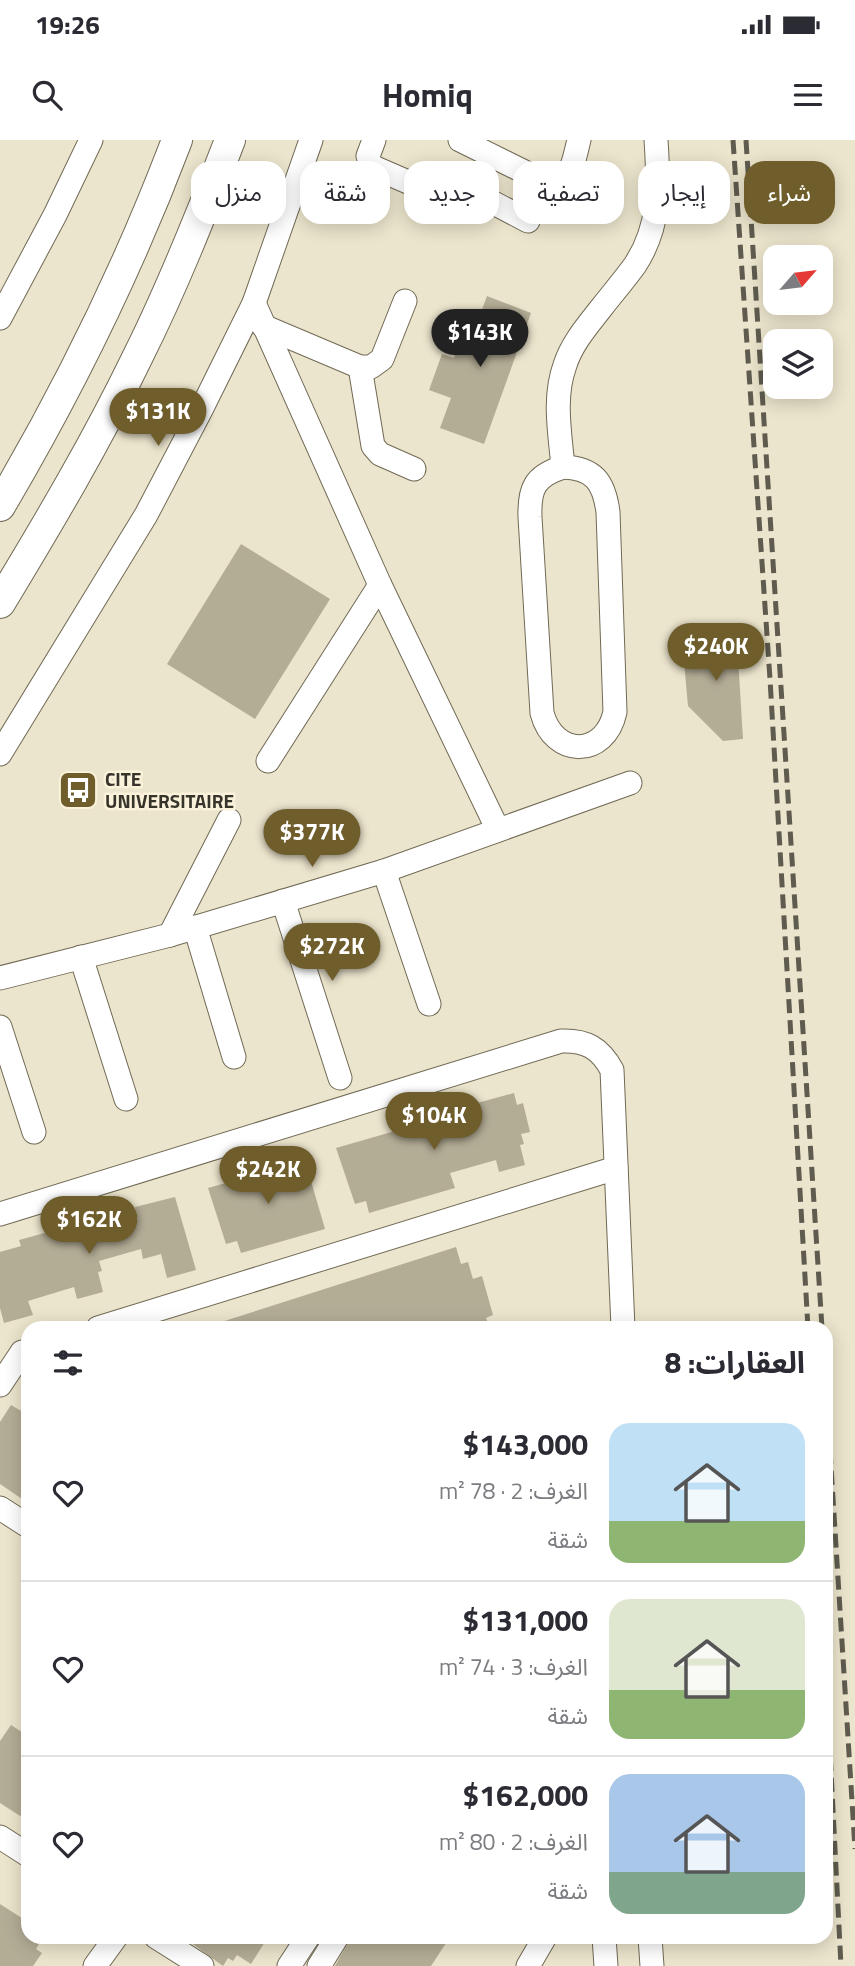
<!DOCTYPE html>
<html lang="ar">
<meta charset="utf-8">
<style>
body{margin:0;font-family:"Titillium Web","Noto Sans Arabic",sans-serif;background:#f2f2f3;color:#2b2b33;direction:rtl;height:100vh;display:flex;flex-direction:column;font-size:26px;white-space:nowrap}
*{box-sizing:border-box;margin:0}
p{font-size:23px;color:#7c7c81}
.icon{flex:none;width:38px;height:38px;fill:none;stroke:currentColor;stroke-width:2;stroke-linecap:round;stroke-linejoin:round}
.map{position:relative;flex:1;overflow:hidden;direction:ltr}
.panel{position:absolute;left:21px;top:1181px;width:812px;height:623px;display:flex;flex-direction:column;background:#fff;border-radius:21px;box-shadow:0 4px 18px #0003;direction:rtl}
.panel>*{flex:none}
.banner{position:absolute;left:21px;top:21px;width:814px;height:63px;direction:rtl;display:flex;gap:14px}
.needle{width:46px;rotate:62deg}
.controls{position:absolute;left:763px;top:105px;display:grid;gap:14px}
.controls a{display:grid;place-items:center;width:70px;height:70px;border-radius:14px;background:#fff;box-shadow:0 4px 18px #0003;font-size:35px}
.price{position:absolute;translate:-50% -60px;padding:0 16px;border-radius:24px;background:#6f5e2c;color:#fff;font-size:23px;line-height:46px;filter:drop-shadow(0 2px 4px #0008)}
.price::after{content:'';position:absolute;left:50%;top:42px;width:21px;height:16px;margin-left:-10px;background:inherit;clip-path:polygon(0 0,100% 0,50% 100%)}
.price.selected{background:#222;color:#fff}
ul{padding:0;list-style:none}
li{display:flex;align-items:center;gap:21px;height:175px;padding:0 28px}
li+li{border-top:2px solid #e1e1e2}
li span{display:grid;place-items:center;flex:none;width:196px;height:140px;border-radius:21px;color:#555}
li>.icon{margin-inline-start:auto}
span .icon{width:84px;height:84px;fill:#fffc;stroke-width:1}
li b{font-size:30px}
h2{display:flex;justify-content:space-between;align-items:center;height:84px;padding:0 28px;font-size:30px}
.chip{padding:0 24px;border-radius:21px;background:#fff;box-shadow:0 4px 18px #0003;font-size:24px;line-height:63px}
.chip.selected{background:#6f5e2c;color:#fff}
.status{display:flex;justify-content:space-between;align-items:center;height:49px;padding:0 35px;background:#fff;direction:ltr}
.status svg{height:19px;fill:currentColor}
header{display:flex;justify-content:space-between;align-items:center;height:91px;padding:0 28px;background:#fff;font-size:32px;font-weight:700}
.map>svg:first-child{display:block}
.building{fill:#b4ad96}
.lines{fill:none;stroke-linecap:round;stroke-linejoin:round}
.minor-casing{stroke:#706954;stroke-width:25}
.major-casing{stroke:#706954;stroke-width:32}
.minor{stroke:#fff;stroke-width:23}
.major{stroke:#fff;stroke-width:30}
.rail{stroke:#5f5c4f;stroke-width:5;stroke-dasharray:14 7;stroke-linecap:butt}
.labels{text-anchor:middle;stroke-width:5;stroke-linejoin:round;paint-order:stroke}
.poi-label{font-size:19px;font-weight:bold;fill:#37342b;stroke:#faf2da;text-anchor:start}
</style>
<div class="status"><b>19:26</b><svg viewBox="0 0 49 12"><path d="M0 12V9h3v3zM5 12V6h3v6zM10 12V3h3v9zM15 12V0h3v12zM26 1h20v11H26zM47 4h2v5h-2z"/></svg></div>
<header><svg class="icon" aria-label="menu" viewBox="0 0 24 24"><path d="M4 6h16M4 12h16M4 18h16"/></svg>Homiq<svg class="icon" aria-label="search" viewBox="0 0 24 24"><circle cx="10" cy="10" r="6"/><path d="M15 15l6 6"/></svg></header>
<div class="map">
<svg width="855" height="1826" viewBox="0 0 855 1826">
<rect width="100%" height="100%" fill="#ece5cd"/>
<g class="building">
<polygon points="487,156 531,173 484,304 440,288 451,258 429,250 442,214 454,218 466,182 476,186"/>
<polygon points="241,404 330,459 255,579 167,524"/>
<polygon points="715,485 736,485 743,599 723,601 688,566 684,522"/>
<polygon points="514,953 517,965 523,963 530,992 521,994 524,1004 520,1005 525,1025 499,1032 496,1020 450,1033 455,1048 369,1073 366,1061 355,1064 336,1008 395,991 393,986"/>
<polygon points="304,1017 325,1089 241,1113 237,1101 226,1104 208,1048 265,1032 263,1027"/>
<polygon points="175,1057 196,1130 167,1138 161,1114 143,1119 141,1109 99,1121 102,1131 98,1132 103,1152 77,1159 74,1147 28,1161 33,1175 4,1183 0,1168 0,1112 21,1106 19,1100 92,1080 95,1091 138,1080 135,1067"/>
<polygon points="456,1107 461,1124 468,1122 473,1139 482,1136 493,1175 486,1178 490,1188 215,1188 215,1184"/>
<polygon points="11,1265 28,1275 28,1363 0,1344 0,1282"/>
<polygon points="11,1585 28,1596 28,1681 0,1663 0,1601"/>
<polygon points="0,1764 28,1782 28,1797 43,1797 36,1809 42,1813 33,1826 0,1826"/>
<polygon points="183,1797 268,1797 251,1824 237,1815 233,1821 228,1818 223,1826"/>
<polygon points="351,1797 450,1797 431,1826 335,1826"/>
</g>
<g class="lines">
<g class="minor-casing">
<g id="minor">
<polyline points="374,0 368,16 371,26 447,59 465,52 473,52 528,81"/>
<path d="M460,0L547,43C572,47 574,18 579,0"/>
<polyline points="254,163 380,445 498,690"/>
<polyline points="0,178 55,75 91,0"/>
<polyline points="263,186 360,227 371,227 382,219 405,161"/>
<polyline points="360,227 373,306 380,314 414,329"/>
<path d="M563,327C594,328 604,342 608,372L615,572C605,618 554,618 542,573L530,377C529,348 535,336 563,327Z"/>
<path d="M563,327C560,293 553,258 565,225C572,203 588,185 602,167C613,153 625,139 635,125C661,86 659,44 656,0"/>
<polyline points="0,614 146,375 202,268 254,163 311,0"/>
<polyline points="268,621 380,445"/>
<polyline points="384,731 429,864"/>
<polyline points="283,761 340,938"/>
<polyline points="195,787 234,917"/>
<polyline points="170,795 229,680"/>
<polyline points="81,817 126,959"/>
<polyline points="0,838 170,795 384,731 630,643"/>
<polyline points="0,887 34,992"/>
<path d="M0,1074L561,901C586,900 600,908 612,930L623,1188"/>
<polyline points="98,1188 616,1028"/>
<polyline points="0,1245 22,1212"/>
<polyline points="0,1368 28,1386"/>
<polyline points="0,1697 28,1715"/>
<polyline points="156,1797 202,1826"/>
<polyline points="604,1797 606,1826"/>
<polyline points="650,1797 652,1826"/>
<polyline points="95,1826 116,1797"/>
<polyline points="289,1826 308,1797"/>
<polyline points="319,1826 337,1797"/>
<polyline points="528,1826 545,1797"/>
</g>
</g>
<g class="major-casing">
<g id="major">
<path d="M0,366C69,249 129,127 177,0"/>
<path d="M0,463C49,382 97,301 138,216C173,146 202,73 230,0"/>
</g>
</g>
<use href="#minor" class="minor"/>
<use href="#major" class="major"/>
<g class="rail">
<polyline points="733,0 770,539 808,1188"/>
<polyline points="746,0 822,1188"/>
<polyline points="826,1247 855,1709"/>
<polyline points="826,1533 841,1826"/>
</g>
</g>
<defs>
<g id="bus-square" transform="scale(2.0125)"><rect x="-9" y="-9" width="18" height="18" rx="4" fill="#6f5e2c" stroke="#faf2da"/><path d="M-5-6H5V4H4V6H2V4H-2V6H-4V4H-5ZM-3.5-4V0h7V-4ZM-3.5 1.2v1.5H-2V1.2ZM2 1.2v1.5H3.5V1.2Z" fill="#fff"/></g>
</defs>
<g fill-rule="evenodd">
<use href="#bus-square" x="78" y="650"/>
</g>
<g class="labels">
<g class="poi-label">
<text x="105" y="646">CITE<tspan x="105" dy="22">UNIVERSITAIRE</tspan></text>
</g>
</g>
</svg>
<div class="controls">
<a><svg class="needle" viewBox="-14 -14 28 28"><path d="M0-13l5 13h-10z" fill="#e53935"/><path d="M0 13l5-13h-10z" fill="#7c7c81"/></svg></a>
<a><svg class="icon" aria-label="layers" viewBox="0 0 24 24"><path d="M12 4l9 5-9 5-9-5zM3 14l9 5 9-5"/></svg></a>
</div>
<b class="price selected" style="left:480px;top:229px">$143K</b>
<b class="price" style="left:158px;top:308px">$131K</b>
<b class="price" style="left:716px;top:543px">$240K</b>
<b class="price" style="left:312px;top:729px">$377K</b>
<b class="price" style="left:332px;top:843px">$272K</b>
<b class="price" style="left:434px;top:1012px">$104K</b>
<b class="price" style="left:268px;top:1066px">$242K</b>
<b class="price" style="left:89px;top:1116px">$162K</b>
<div class="banner">
<a class="chip selected">شراء</a>
<a class="chip">إيجار</a>
<a class="chip">تصفية</a>
<a class="chip">جديد</a>
<a class="chip">شقة</a>
<a class="chip">منزل</a>
</div>
<section class="panel">
<h2>العقارات: 8<svg class="icon" aria-label="filters" viewBox="0 0 24 24"><path d="M4 7h16M4 17h16"/><circle cx="9" cy="7" r="2"/><circle cx="15" cy="17" r="2"/></svg></h2>
<ul>
<li><span style="background:linear-gradient(#bfe0f5 70%,#8fb573 0)"><svg class="icon" aria-label="home" viewBox="0 0 24 24"><path d="M3 11l9-7 9 7M6 9v11h12V9"/></svg></span><div><b>$143,000</b><p>الغرف: 2 · 78 m²</p><p>شقة</p></div><svg class="icon" aria-label="heart" viewBox="0 0 24 24"><path d="M12 20l-8-8c-3-5 5-10 8-4 3-6 11-1 8 4z"/></svg></li>
<li><span style="background:linear-gradient(#dfe7d0 65%,#8fb573 0)"><svg class="icon" aria-label="home" viewBox="0 0 24 24"><path d="M3 11l9-7 9 7M6 9v11h12V9"/></svg></span><div><b>$131,000</b><p>الغرف: 3 · 74 m²</p><p>شقة</p></div><svg class="icon" aria-label="heart" viewBox="0 0 24 24"><path d="M12 20l-8-8c-3-5 5-10 8-4 3-6 11-1 8 4z"/></svg></li>
<li><span style="background:linear-gradient(#a9c7e8 70%,#7fa58c 0)"><svg class="icon" aria-label="home" viewBox="0 0 24 24"><path d="M3 11l9-7 9 7M6 9v11h12V9"/></svg></span><div><b>$162,000</b><p>الغرف: 2 · 80 m²</p><p>شقة</p></div><svg class="icon" aria-label="heart" viewBox="0 0 24 24"><path d="M12 20l-8-8c-3-5 5-10 8-4 3-6 11-1 8 4z"/></svg></li>
</ul>
</section>
</div>
